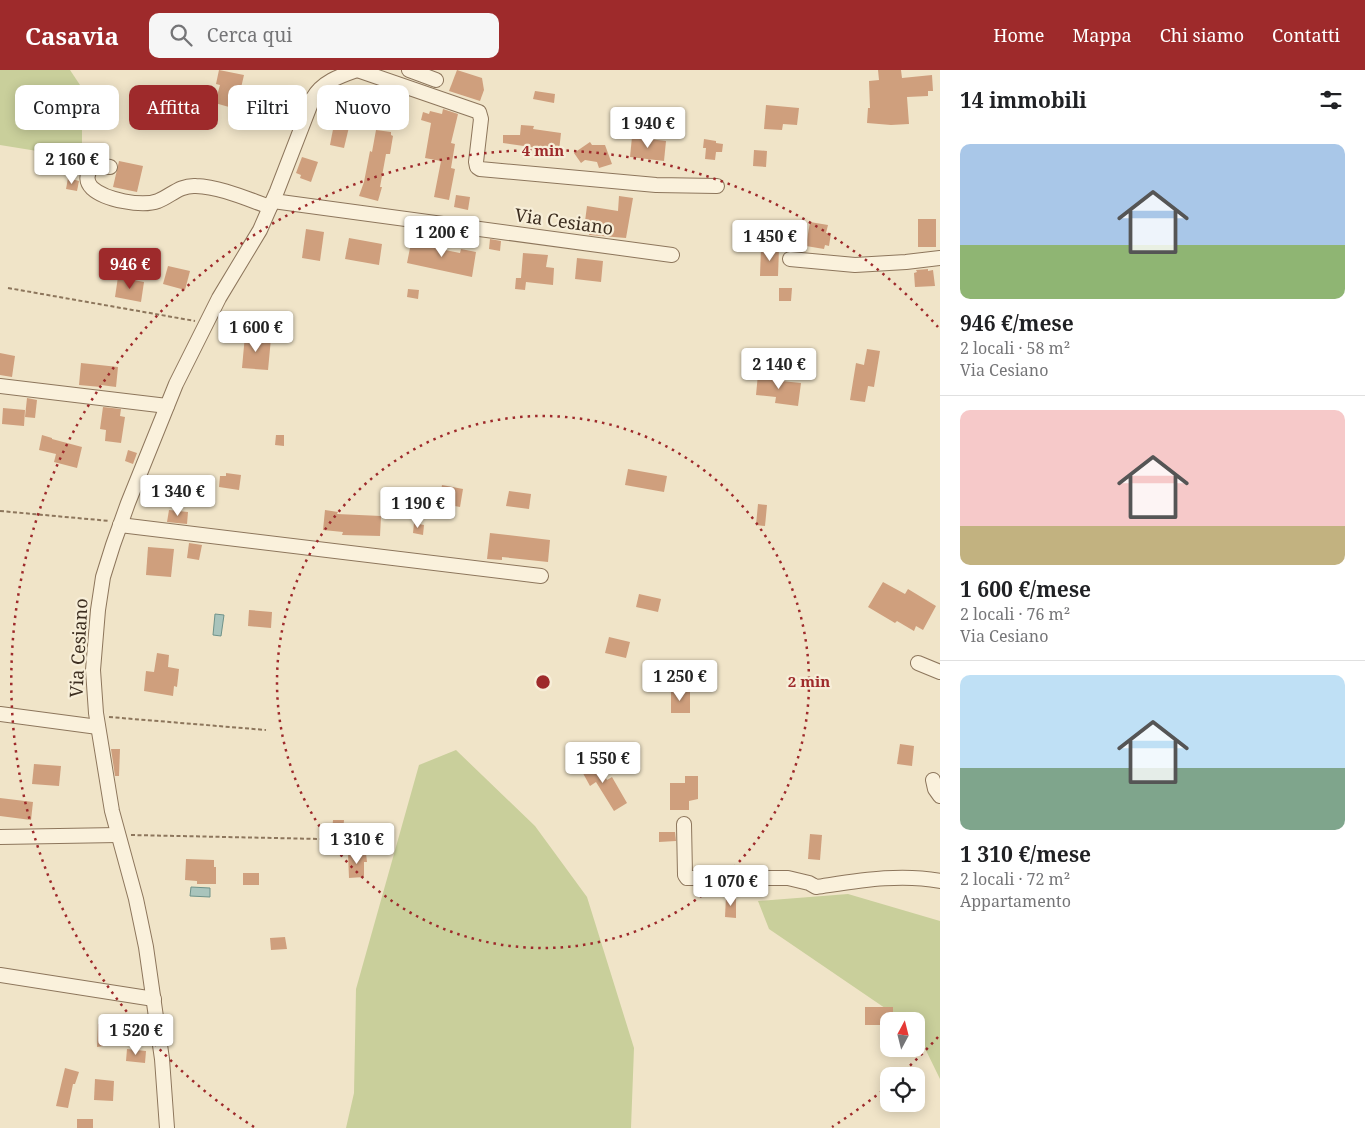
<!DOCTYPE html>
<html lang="it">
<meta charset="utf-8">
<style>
body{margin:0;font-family:"Noto Serif",serif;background:#f6f6f6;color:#202124;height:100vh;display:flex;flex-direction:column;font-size:19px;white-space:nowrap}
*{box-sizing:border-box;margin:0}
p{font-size:16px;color:#757577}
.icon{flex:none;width:28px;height:28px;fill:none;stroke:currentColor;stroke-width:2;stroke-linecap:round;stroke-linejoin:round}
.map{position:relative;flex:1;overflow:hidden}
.sheet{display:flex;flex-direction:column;background:#fff;width:425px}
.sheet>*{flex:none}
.top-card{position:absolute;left:15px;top:15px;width:475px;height:45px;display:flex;gap:10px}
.needle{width:32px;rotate:7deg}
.fabs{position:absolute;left:880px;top:942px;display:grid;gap:10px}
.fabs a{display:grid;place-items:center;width:45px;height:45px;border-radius:10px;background:#fff;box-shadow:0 2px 12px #0003;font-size:25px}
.price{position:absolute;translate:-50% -42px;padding:0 11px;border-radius:5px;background:#fff;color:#222;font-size:16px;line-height:32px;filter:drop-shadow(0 1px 2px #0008)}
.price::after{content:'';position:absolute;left:50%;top:30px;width:15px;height:11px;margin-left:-8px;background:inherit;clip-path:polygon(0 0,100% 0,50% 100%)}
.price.on{background:#9e2a2b;color:#fff}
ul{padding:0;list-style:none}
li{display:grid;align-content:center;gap:10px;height:265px;padding:0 20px}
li+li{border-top:1px solid #e0e0e0}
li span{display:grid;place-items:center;height:155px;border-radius:10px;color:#555}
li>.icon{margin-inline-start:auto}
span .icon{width:90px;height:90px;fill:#fffc;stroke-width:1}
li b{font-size:21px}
h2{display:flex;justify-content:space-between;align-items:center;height:60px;padding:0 20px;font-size:21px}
.pill{padding:0 18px;border-radius:10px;background:#fff;box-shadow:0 2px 12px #0003;font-size:18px;line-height:45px}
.pill.on{background:#9e2a2b;color:#fff}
header{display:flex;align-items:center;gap:30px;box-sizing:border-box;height:70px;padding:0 25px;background:#9e2a2b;color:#fff}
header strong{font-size:24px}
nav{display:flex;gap:28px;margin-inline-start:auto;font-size:18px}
.search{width:350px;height:45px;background:#f6f6f6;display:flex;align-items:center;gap:12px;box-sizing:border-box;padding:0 18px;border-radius:10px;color:#757577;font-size:19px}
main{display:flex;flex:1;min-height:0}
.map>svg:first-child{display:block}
.green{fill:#c9cf9b}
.water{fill:#a9c4bc;stroke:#6f938a}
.building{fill:#cf9f7d}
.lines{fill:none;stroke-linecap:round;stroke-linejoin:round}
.minor-casing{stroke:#8d765c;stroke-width:16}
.path{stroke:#8d765c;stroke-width:2;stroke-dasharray:4 2.5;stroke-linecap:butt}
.minor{stroke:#faf1dc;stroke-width:14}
.ring{fill:none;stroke:#9e2a2b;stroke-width:2.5;stroke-dasharray:2.5 5}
.labels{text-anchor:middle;stroke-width:4.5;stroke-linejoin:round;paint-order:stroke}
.street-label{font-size:18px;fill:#3d2e20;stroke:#f7eed8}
.centre{fill:#9e2a2b;stroke:#f7eed8;stroke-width:2.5}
.ring-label{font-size:15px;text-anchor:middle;font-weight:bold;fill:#9e2a2b;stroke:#f7eed8;stroke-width:4.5;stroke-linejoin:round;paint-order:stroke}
</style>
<header>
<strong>Casavia</strong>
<div class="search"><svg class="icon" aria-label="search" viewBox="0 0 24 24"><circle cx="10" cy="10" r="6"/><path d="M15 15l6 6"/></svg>Cerca qui</div>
<nav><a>Home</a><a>Mappa</a><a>Chi siamo</a><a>Contatti</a></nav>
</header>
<main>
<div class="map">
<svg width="940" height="1058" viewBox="0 0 940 1058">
<rect width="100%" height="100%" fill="#f0e4c8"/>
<g class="green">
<polygon points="0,0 70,0 82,18 82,76 68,86 0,75"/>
<polygon points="456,680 535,756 587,827 634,978 631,1058 346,1058 354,1023 356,919 419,695"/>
<polygon points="848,824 940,851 940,1009 916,960 916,951 904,951 769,859 758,831"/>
</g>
<g class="water">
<polygon points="215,544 224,545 221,566 213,565"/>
<polygon points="191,817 210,818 210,827 190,826"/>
</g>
<g class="building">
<polygon points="219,0 244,5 236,39 215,33 220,15 216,14"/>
<polygon points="457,0 482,8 484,20 480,31 449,21"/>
<polygon points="878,0 901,0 902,8 932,5 933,21 928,21 928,26 907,27 909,54 891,55 867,53 868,38 870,38 869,11 879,10"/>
<polygon points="535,21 555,24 554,33 533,29"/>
<polygon points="330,22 338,25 331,46 321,42 326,25"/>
<polygon points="766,35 799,38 797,55 783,54 782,60 764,59"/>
<polygon points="443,39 458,44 451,73 455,74 451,98 455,99 449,130 434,127 441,91 425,88 431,53 421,50 423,42 429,44 430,41 442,44"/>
<polygon points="360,45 368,48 366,58 357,56"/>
<polygon points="334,54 349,57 344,78 330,75"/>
<polygon points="521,55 534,56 533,59 561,63 559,81 503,73 503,65 520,65"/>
<polygon points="376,60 391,62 391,65 393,66 390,84 386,84 380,117 382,117 378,131 359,126 364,112 370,81 372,82"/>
<polygon points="632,67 666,71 664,91 630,87"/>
<polygon points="704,69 716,71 716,73 723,74 722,82 716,82 715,90 705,89 706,78 703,78"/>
<polygon points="590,72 592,75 605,75 612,94 599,98 597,92 585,90 581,93 574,83"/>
<polygon points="754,80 767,81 766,97 753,96"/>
<polygon points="302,87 318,92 311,112 300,108 301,105 296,103"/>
<polygon points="119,91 143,96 137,122 113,117"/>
<polygon points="68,108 79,111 77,121 66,119"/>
<polygon points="456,125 470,127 468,140 454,137"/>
<polygon points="619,126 633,128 626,168 589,165 590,159 584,159 587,136 618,141"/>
<rect x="918" y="149" width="18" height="28"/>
<polygon points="752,152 764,153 762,176 750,176"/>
<polygon points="810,152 828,155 826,163 831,163 829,176 825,175 824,179 806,176"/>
<polygon points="306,159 324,162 320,191 302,188"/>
<polygon points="433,161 442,163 440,179 460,183 461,179 476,182 472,207 407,193 411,173 431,177"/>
<polygon points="349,168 382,174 379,195 345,189"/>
<polygon points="490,169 501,171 500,181 489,179"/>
<polygon points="761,178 779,178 778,206 760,206"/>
<polygon points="523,183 548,185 546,197 554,198 553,215 526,212 525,220 515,219 516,208 521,208"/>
<polygon points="577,188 603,191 601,212 575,209"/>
<polygon points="168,196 190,201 185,220 163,214"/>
<polygon points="928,199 928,201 933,200 935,216 915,217 914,203 917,202 916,200"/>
<polygon points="118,207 144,212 141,232 115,227"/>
<polygon points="779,218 792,218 791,231 779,231"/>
<polygon points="408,219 419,220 418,229 407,227"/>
<polygon points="245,265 271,268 268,300 242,298"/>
<polygon points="867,279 880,281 874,317 868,316 865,332 850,330 856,293 864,295"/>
<polygon points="0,283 15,286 12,307 0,305"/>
<polygon points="81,293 118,297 116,317 101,315 101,317 79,315"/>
<polygon points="758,304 781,306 781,311 801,313 798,336 775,333 776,327 756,325"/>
<polygon points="27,328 37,330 35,348 25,347"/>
<polygon points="103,337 121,339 120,346 125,347 121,373 105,371 106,360 100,359"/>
<polygon points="3,338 25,340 24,356 2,354"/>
<polygon points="42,365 52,368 52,369 82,377 77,398 54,392 56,384 39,380"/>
<polygon points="276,365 284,365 284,376 275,375"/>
<polygon points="128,380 137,383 133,394 125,391"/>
<polygon points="628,399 667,406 664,422 625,415"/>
<polygon points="226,403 241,405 239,420 219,417 220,406 226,406"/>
<polygon points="442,415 463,419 460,437 439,433"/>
<polygon points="509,421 531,424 529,439 506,436"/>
<polygon points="758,434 767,435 765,456 756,455"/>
<polygon points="169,440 188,442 187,454 167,452"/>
<polygon points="325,440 338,442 337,444 381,446 380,466 342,465 343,462 323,460"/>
<polygon points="414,453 424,455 423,465 413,463"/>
<polygon points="490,463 550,470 548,492 502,487 502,490 487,489"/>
<polygon points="189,473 202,475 199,490 187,488"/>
<polygon points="148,477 174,479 171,507 146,505"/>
<polygon points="883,512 905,524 908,519 936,536 923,560 916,556 914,561 897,551 895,553 868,537"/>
<polygon points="639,524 661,529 658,542 636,537"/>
<polygon points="249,540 272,542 271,558 248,556"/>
<polygon points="609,567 630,572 626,588 605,583"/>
<polygon points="157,583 169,585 168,597 179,599 177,617 174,616 173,626 144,621 146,601 154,602"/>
<rect x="671" y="621" width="19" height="22"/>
<polygon points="900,674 914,676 912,696 897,694"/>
<polygon points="111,679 120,679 119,706 115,706"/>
<polygon points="594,687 607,710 612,707 627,733 614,741 596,712 590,716 579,696"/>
<polygon points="34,694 61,696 59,716 32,714"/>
<polygon points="685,706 698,706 698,729 689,731 689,740 670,740 670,713 685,713"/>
<polygon points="0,728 33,732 31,750 0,746"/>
<polygon points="333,750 344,750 343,762 332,762"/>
<polygon points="659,762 675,762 676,771 659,772"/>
<polygon points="810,764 822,765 820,790 808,789"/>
<polygon points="366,783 367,792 364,792 364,807 349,808 348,784"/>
<polygon points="186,789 214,790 214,797 216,797 216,814 197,814 197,811 185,810"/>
<rect x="243" y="803" width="16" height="12"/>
<polygon points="726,826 736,826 736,848 725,847"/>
<polygon points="285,867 287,879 271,880 270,868"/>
<polygon points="865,937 893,937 893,949 883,949 883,955 865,955"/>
<polygon points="114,952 118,974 97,977 98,954"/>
<polygon points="127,979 146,981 145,993 126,991"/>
<polygon points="65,998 79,1002 75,1014 73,1014 68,1038 56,1036"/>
<polygon points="95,1009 114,1011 113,1031 94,1030"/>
<rect x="77" y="1049" width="16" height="9"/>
</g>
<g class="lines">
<g class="minor-casing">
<g id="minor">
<polyline points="357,0 479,42 481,49 476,92 477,97 480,99 656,115 717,116"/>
<polyline points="409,0 436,10"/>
<path d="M110,97L96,95L91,98C86,105 86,112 92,118C105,130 142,137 158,131C172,125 180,115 196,116C221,117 247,129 270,137"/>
<polyline points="273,131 672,185"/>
<polyline points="790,189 855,195 906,192 940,188"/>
<polyline points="0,316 167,336"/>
<polyline points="120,455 541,506"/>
<polyline points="918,593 940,602"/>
<polyline points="0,644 98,657"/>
<polyline points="933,710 935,719 940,726"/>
<path d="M684,754L685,805L687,808H788L809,813L816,817C857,811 899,803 940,811"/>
<polyline points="0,767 118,765"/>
<polyline points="0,905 154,929"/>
<path d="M167,1058L162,989L146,877L136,829L112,741L96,643L93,600L98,540L103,507L113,475L128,433L176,314L219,228L260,160L277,121L313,28C322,12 340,6 357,0"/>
</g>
</g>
<g class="path">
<polyline points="8,218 195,251"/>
<polyline points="0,441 110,451"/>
<polyline points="109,647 266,660"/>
<polyline points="131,765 369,770"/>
</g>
<use href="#minor" class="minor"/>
</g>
<g class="ring">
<circle cx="543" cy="612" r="266"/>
<path d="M938 967A531 531 0 0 1 902 1003M888 1016A531 531 0 0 1 832 1057M254 1057A531 531 0 1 1 938 257"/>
</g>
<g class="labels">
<g class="street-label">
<text transform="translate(564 152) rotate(8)" y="6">Via Cesiano</text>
<text transform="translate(79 578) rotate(-87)" y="6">Via Cesiano</text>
</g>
</g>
<circle cx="543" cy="612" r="8" class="centre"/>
<g class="ring-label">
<text x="543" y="86">4 min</text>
<text x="809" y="617">2 min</text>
</g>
</svg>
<div class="fabs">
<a><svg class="needle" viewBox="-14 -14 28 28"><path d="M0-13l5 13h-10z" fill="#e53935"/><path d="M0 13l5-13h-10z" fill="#757577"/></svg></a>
<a><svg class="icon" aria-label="locate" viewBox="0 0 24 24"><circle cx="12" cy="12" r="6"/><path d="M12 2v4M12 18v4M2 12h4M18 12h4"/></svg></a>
</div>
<b class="price" style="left:648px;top:79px">1 940 €</b>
<b class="price" style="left:72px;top:115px">2 160 €</b>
<b class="price" style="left:442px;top:188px">1 200 €</b>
<b class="price" style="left:770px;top:192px">1 450 €</b>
<b class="price on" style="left:130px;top:220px">946 €</b>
<b class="price" style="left:256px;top:283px">1 600 €</b>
<b class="price" style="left:779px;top:320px">2 140 €</b>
<b class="price" style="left:178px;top:447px">1 340 €</b>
<b class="price" style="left:418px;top:459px">1 190 €</b>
<b class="price" style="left:680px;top:632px">1 250 €</b>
<b class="price" style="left:603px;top:714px">1 550 €</b>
<b class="price" style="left:357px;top:795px">1 310 €</b>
<b class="price" style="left:731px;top:837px">1 070 €</b>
<b class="price" style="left:136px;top:986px">1 520 €</b>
<div class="top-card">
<a class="pill">Compra</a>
<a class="pill on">Affitta</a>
<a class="pill">Filtri</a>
<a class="pill">Nuovo</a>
</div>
</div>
<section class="sheet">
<h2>14 immobili<svg class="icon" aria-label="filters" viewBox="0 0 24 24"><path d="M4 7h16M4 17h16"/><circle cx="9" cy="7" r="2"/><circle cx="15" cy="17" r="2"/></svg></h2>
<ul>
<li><span style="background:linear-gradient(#a9c7e8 65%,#8fb573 0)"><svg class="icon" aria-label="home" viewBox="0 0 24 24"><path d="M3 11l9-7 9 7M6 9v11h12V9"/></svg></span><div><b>946 €/mese</b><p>2 locali · 58 m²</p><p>Via Cesiano</p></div></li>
<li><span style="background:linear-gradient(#f6c9c9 75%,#c2b280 0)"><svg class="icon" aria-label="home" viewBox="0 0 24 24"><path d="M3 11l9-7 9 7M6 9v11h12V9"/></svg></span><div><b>1 600 €/mese</b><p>2 locali · 76 m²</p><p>Via Cesiano</p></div></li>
<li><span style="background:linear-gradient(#bfe0f5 60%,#7fa58c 0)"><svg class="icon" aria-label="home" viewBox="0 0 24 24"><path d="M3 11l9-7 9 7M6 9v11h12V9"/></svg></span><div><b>1 310 €/mese</b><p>2 locali · 72 m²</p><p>Appartamento</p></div></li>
</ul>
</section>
</main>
